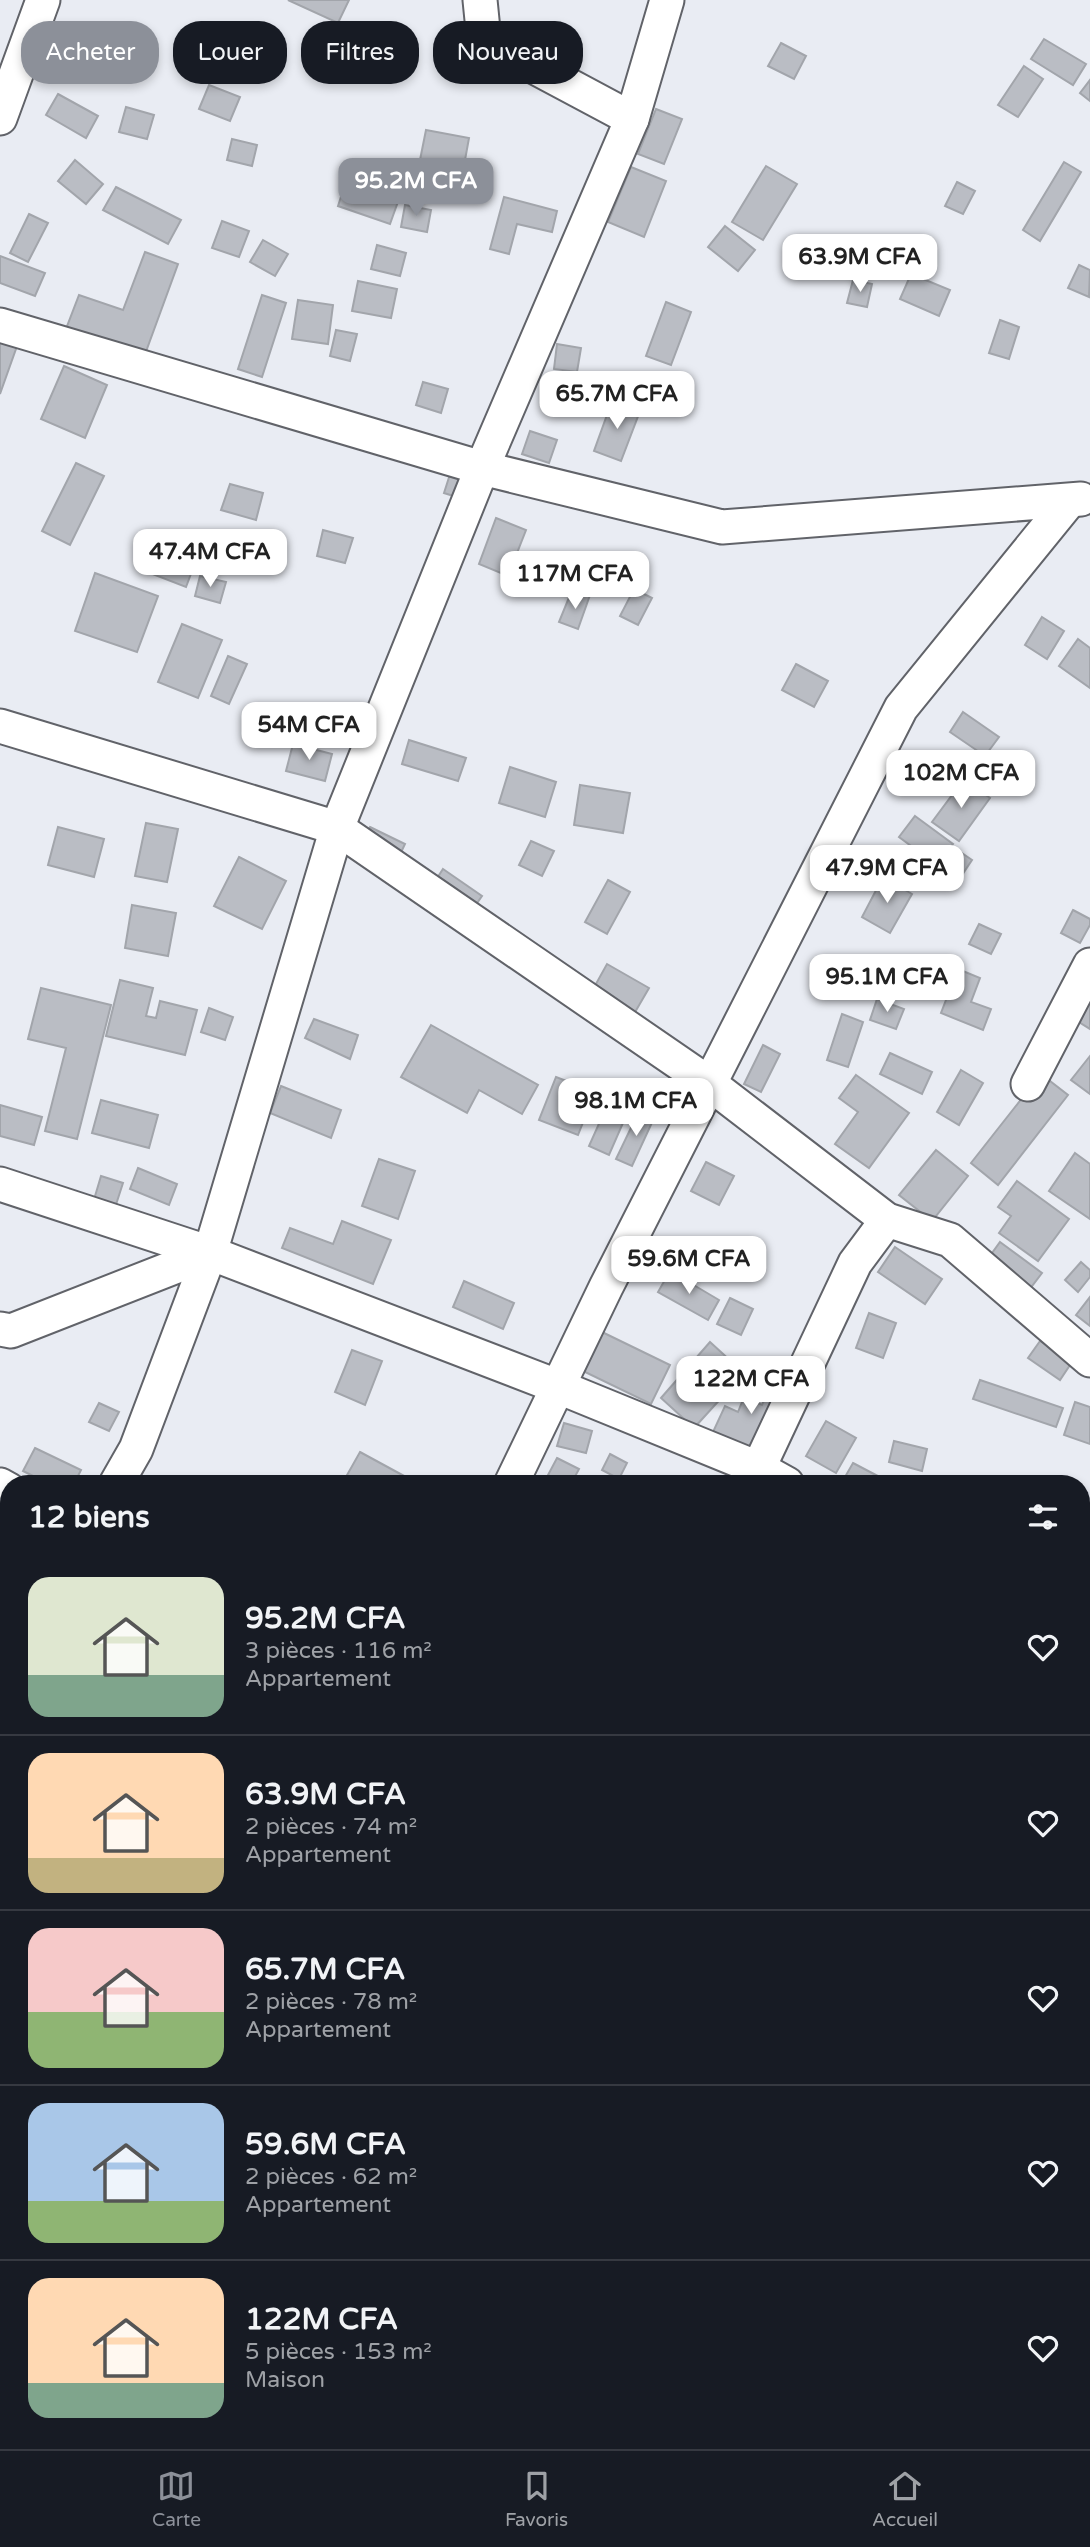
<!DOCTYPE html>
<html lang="fr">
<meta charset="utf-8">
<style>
body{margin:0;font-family:"Varela Round",sans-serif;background:#242831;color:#f1f3f6;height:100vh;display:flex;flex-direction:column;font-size:26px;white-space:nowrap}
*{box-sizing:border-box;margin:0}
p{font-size:23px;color:#9ea1a6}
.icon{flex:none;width:38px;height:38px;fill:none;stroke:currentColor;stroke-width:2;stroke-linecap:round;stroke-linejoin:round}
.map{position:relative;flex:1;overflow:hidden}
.sheet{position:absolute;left:0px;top:1475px;width:1090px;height:975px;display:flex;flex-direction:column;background:#171b24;border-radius:28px 28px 0 0;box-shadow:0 4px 10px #0003}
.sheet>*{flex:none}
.hud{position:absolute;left:21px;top:21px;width:700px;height:63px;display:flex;gap:14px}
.price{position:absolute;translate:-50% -60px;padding:0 16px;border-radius:14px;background:#fff;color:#222;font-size:23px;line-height:46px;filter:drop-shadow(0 2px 4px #0008)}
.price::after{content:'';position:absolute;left:50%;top:42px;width:21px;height:16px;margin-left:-10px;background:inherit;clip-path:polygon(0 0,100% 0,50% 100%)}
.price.current{background:#8c9099;color:#fff}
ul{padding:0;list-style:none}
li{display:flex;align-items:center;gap:21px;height:175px;padding:0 28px}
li+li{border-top:2px solid #363941}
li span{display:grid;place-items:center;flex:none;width:196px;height:140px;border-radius:21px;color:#555}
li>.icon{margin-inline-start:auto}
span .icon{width:84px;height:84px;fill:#fffc;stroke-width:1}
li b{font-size:30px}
h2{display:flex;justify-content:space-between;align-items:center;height:84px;padding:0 28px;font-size:30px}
.tag{padding:0 24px;border-radius:28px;background:#171b24;box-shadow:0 4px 10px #0003;font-size:24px;line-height:63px}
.tag.current{background:#8c9099;color:#fff}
.dock{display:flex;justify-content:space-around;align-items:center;height:98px;border-top:2px solid #363941;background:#171b24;font-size:19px;color:#9ea1a6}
.dock a{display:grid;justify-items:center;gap:4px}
.dock .current{color:#8c9099}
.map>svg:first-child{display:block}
.building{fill:#babdc4;stroke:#a2a5ab;stroke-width:2}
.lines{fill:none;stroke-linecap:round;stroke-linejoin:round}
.minor-casing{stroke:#616369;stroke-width:37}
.minor{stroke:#fff;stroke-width:33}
</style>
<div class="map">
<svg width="1090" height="2449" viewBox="0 0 1090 2449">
<rect width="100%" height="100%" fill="#e9ecf3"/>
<g class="building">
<polygon points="288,0 349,0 338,23"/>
<polygon points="104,23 132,32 124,56 96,47"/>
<polygon points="1044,39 1086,64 1073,85 1031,59"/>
<polygon points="781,43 806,56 794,79 768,66"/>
<polygon points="1024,66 1043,79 1018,117 998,105"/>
<polygon points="1090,80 1090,101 1080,93"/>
<polygon points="209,85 240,97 230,121 199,109"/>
<polygon points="58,94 98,116 86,138 46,115"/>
<polygon points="126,107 154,115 147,139 119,132"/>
<polygon points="656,109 682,119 664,164 638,154"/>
<polygon points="426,130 469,138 459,193 415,185"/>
<polygon points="232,139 257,145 252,166 227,160"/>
<polygon points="75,160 103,184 86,204 58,181"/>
<polygon points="1064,162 1081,172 1040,241 1023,230"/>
<polygon points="766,166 797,184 763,240 732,222"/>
<polygon points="631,167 666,181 644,237 608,222"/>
<polygon points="347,178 400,196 390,224 338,206"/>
<polygon points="957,182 975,191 963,214 945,206"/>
<polygon points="116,187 181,220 168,244 103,210"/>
<polygon points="504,197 557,211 552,232 517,224 509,254 490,249"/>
<polygon points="405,205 431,210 427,232 401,227"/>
<polygon points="29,214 48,223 28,262 10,253"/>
<polygon points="222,221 249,231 239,257 212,248"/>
<polygon points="725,226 755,250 738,271 708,247"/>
<polygon points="263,240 288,254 275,276 250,262"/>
<polygon points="377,245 406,253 400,276 371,269"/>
<polygon points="145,252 178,264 144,357 66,329 79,295 123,310"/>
<polygon points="0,256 45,273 35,296 0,283"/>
<polygon points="1079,265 1090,270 1089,297 1068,288"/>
<polygon points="911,274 950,290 939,316 900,299"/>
<polygon points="853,280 872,284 867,307 847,303"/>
<polygon points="358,281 397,289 391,318 352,311"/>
<polygon points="262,295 286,303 262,377 238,369"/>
<polygon points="298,300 333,305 328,344 292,339"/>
<polygon points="666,302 691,312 671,365 646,356"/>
<polygon points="1000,320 1019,327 1009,359 989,353"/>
<polygon points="336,330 357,334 350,361 330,356"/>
<polygon points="0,340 17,346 0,394"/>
<polygon points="557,344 581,348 577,372 554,369"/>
<polygon points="64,366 107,385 85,438 41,419"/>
<polygon points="423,382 448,389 441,413 416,405"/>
<polygon points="612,401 640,411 621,461 594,451"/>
<polygon points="530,431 557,440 549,463 522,454"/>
<polygon points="76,463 104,476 70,545 42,531"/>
<polygon points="451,471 470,478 463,499 444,493"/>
<polygon points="230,484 263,493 256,520 221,510"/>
<polygon points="496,518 526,530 508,576 479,564"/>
<polygon points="323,530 353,538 345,563 317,556"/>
<polygon points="152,545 195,563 186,587 142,570"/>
<polygon points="95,573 158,596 137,652 75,631"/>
<polygon points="200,576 226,582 220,603 195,596"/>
<polygon points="634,589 652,598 638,625 620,616"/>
<polygon points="570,595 590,595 578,629 559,622"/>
<polygon points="1042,617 1064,631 1047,659 1025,645"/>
<polygon points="182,624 222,640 198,698 158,682"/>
<polygon points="1078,639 1090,648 1090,688 1059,666"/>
<polygon points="228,656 247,664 229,704 211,696"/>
<polygon points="796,664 828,681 814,707 782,690"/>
<polygon points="963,712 999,737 985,756 950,732"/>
<polygon points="409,740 466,758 458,781 402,764"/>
<polygon points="293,744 332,754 325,781 286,771"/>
<polygon points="510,767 556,782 545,817 499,803"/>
<polygon points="964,779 990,798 959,841 932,822"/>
<polygon points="580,785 630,793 623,833 574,825"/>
<polygon points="915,816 953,844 937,865 899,837"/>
<polygon points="146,823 178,829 167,882 135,876"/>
<polygon points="58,827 104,839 94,877 48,865"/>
<polygon points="370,827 405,844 396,863 361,846"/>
<polygon points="531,841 554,851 542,876 519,865"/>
<polygon points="956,849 972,860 962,875 945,863"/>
<polygon points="239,857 286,881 262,929 214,906"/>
<polygon points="443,869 482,896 470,913 432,886"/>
<polygon points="883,877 912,894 890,933 862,917"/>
<polygon points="608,880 630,892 607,934 585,922"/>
<polygon points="132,905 176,913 168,956 125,948"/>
<polygon points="1073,910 1090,919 1090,925 1080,943 1061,933"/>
<polygon points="979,924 1001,934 991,954 969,944"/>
<polygon points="607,964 649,988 634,1014 592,991"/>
<polygon points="958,969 980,978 971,1002 991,1009 983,1030 941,1013"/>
<polygon points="120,980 153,988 146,1016 156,1018 160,1001 197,1010 185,1055 106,1036"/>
<polygon points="41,988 111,1005 77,1139 45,1131 66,1048 28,1039"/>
<polygon points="1090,995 1090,1029 1074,1019"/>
<polygon points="877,999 904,1009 896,1029 870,1020"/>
<polygon points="209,1008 233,1017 225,1040 201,1032"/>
<polygon points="842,1014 863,1022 848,1067 827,1060"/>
<polygon points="314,1019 358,1035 350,1059 305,1038"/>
<polygon points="431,1025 538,1085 522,1114 479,1090 467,1113 401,1077"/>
<polygon points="763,1045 780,1054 761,1092 744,1084"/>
<polygon points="890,1053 932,1072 922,1094 880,1074"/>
<polygon points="1090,1056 1090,1094 1071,1080"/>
<polygon points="961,1070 983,1083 959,1125 937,1112"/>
<polygon points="1041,1074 1068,1095 998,1185 971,1163"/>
<polygon points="856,1075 909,1113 869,1168 835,1144 858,1112 839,1098"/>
<polygon points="556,1077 595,1092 578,1135 539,1120"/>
<polygon points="281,1086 341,1110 331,1138 270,1113"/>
<polygon points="101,1100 158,1115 149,1148 92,1133"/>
<polygon points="0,1105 42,1117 34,1145 0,1136"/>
<polygon points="606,1108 626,1116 609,1155 589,1146"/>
<polygon points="640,1109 655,1116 632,1166 616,1159"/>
<polygon points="936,1150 968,1176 932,1221 899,1195"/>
<polygon points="1075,1153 1090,1164 1090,1219 1049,1191"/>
<polygon points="379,1159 415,1171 398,1219 362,1206"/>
<polygon points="706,1162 734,1176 719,1205 691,1191"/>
<polygon points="138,1168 177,1184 169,1205 130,1189"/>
<polygon points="101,1176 123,1183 111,1220 90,1213"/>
<polygon points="1017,1181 1069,1219 1038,1261 999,1233 1011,1216 998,1207"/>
<polygon points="342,1221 391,1240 373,1284 282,1248 290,1228 333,1244"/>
<polygon points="1000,1242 1042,1273 1029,1290 987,1260"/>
<polygon points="895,1247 942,1279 925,1304 878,1272"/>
<polygon points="1081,1262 1090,1270 1090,1277 1078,1292 1065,1280"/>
<polygon points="670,1271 719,1300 708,1320 658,1292"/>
<polygon points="464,1281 514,1303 503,1329 453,1307"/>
<polygon points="1090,1297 1090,1326 1076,1315"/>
<polygon points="730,1298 753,1309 741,1335 717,1324"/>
<polygon points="869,1313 896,1323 883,1358 856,1348"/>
<polygon points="602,1332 670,1365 651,1404 583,1371"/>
<polygon points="1040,1341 1072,1362 1060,1380 1028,1358"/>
<polygon points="710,1342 744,1373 694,1428 661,1398"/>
<polygon points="352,1350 382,1361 365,1405 335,1392"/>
<polygon points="777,1371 790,1376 755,1451 713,1432 725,1406 738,1412 744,1397 762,1405"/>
<polygon points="980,1380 1063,1408 1056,1427 973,1399"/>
<polygon points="1075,1402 1090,1407 1090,1444 1064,1435"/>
<polygon points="99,1403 119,1412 109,1431 89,1422"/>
<polygon points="826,1421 856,1438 836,1473 806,1456"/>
<polygon points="564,1423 592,1431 586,1453 557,1446"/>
<polygon points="894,1441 927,1449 922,1471 889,1462"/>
<polygon points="35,1448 81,1470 74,1484 49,1484 23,1471"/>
<polygon points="360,1452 406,1477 402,1484 342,1484"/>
<polygon points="610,1454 627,1463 619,1479 602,1470"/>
<polygon points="557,1458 579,1469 571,1484 565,1484 548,1475"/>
<polygon points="853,1463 893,1484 841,1484"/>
<polygon points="1082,1599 1090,1603 1090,1639 1082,1635"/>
<polygon points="1083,1681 1090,1686 1090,1708 1082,1720"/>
<polygon points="1090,1744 1090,1812 1082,1804 1082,1754"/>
<polygon points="0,1831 8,1836 0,1852"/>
<polygon points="0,1990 9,1994 9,2027 0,2044"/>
<polygon points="0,2179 9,2186 9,2231 0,2242"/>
<polygon points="313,2441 361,2441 358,2449 317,2449 319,2443"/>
<polygon points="394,2441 402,2441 422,2449 391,2449"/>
<polygon points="644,2441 692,2441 705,2449 640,2449"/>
</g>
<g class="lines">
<g class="minor-casing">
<g id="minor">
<polyline points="480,0 484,40 632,119"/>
<polyline points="0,118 43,0"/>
<polyline points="0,325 482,468 722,527 1081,499"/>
<polyline points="0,726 337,828 710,1084 887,1220 950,1240 1090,1360"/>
<polyline points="1028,1084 1090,965"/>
<polyline points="0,1184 210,1253 559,1387 760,1469 787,1484"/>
<polyline points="0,1329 11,1331 210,1253"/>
<polyline points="116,1484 136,1449 210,1253 337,828 482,468 632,119 667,0"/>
<polyline points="511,1484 606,1287 901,708 1069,501"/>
<polyline points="751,1484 855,1263 887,1220"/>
<polyline points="0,1485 9,1490"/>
<polyline points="1082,1649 1090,1654"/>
<polyline points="0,1690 9,1675"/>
<polyline points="0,1806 9,1812"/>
<polyline points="1082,2236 1090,2224"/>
<polyline points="1082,2389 1090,2385"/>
<polyline points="0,2439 9,2424"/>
<polyline points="154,2441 172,2449"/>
<polyline points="459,2449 461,2441"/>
<polyline points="940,2449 959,2441"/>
</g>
</g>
<use href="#minor" class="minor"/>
</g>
</svg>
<b class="price current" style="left:416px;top:218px">95.2M CFA</b>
<b class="price" style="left:860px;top:294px">63.9M CFA</b>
<b class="price" style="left:617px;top:431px">65.7M CFA</b>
<b class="price" style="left:210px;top:589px">47.4M CFA</b>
<b class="price" style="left:575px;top:611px">117M CFA</b>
<b class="price" style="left:309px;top:762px">54M CFA</b>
<b class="price" style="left:961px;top:810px">102M CFA</b>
<b class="price" style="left:887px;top:905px">47.9M CFA</b>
<b class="price" style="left:887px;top:1014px">95.1M CFA</b>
<b class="price" style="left:636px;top:1138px">98.1M CFA</b>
<b class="price" style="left:689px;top:1296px">59.6M CFA</b>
<b class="price" style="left:751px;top:1416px">122M CFA</b>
<div class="hud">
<a class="tag current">Acheter</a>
<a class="tag">Louer</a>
<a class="tag">Filtres</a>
<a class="tag">Nouveau</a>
</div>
<section class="sheet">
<h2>12 biens<svg class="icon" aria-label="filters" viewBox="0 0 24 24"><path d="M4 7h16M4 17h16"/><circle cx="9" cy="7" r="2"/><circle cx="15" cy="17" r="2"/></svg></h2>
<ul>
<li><span style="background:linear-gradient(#dfe7d0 70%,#7fa58c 0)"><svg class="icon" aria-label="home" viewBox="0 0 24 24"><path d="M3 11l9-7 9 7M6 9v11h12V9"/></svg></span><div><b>95.2M CFA</b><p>3 pièces · 116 m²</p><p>Appartement</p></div><svg class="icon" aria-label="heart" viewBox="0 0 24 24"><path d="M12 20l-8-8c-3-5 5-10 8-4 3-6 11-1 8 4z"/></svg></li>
<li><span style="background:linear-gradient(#ffd9b3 75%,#c2b280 0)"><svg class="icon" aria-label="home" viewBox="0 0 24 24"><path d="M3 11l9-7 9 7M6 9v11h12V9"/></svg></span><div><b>63.9M CFA</b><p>2 pièces · 74 m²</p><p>Appartement</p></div><svg class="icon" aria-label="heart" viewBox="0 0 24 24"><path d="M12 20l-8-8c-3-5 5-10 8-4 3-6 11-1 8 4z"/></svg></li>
<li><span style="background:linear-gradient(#f6c9c9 60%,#8fb573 0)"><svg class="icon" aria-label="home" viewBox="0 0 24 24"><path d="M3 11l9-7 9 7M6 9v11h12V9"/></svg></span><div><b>65.7M CFA</b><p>2 pièces · 78 m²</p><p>Appartement</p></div><svg class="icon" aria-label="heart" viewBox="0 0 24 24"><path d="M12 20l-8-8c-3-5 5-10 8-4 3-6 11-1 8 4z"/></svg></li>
<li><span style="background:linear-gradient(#a9c7e8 70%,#8fb573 0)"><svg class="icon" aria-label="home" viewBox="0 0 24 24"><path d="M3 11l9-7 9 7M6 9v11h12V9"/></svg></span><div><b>59.6M CFA</b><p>2 pièces · 62 m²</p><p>Appartement</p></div><svg class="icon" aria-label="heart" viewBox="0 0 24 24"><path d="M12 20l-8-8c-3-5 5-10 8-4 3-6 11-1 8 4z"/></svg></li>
<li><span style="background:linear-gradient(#ffd9b3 75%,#7fa58c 0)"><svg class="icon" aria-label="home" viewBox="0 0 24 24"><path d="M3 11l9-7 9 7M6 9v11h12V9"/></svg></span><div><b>122M CFA</b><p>5 pièces · 153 m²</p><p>Maison</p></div><svg class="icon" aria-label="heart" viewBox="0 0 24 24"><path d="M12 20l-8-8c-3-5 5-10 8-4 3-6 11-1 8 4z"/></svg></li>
</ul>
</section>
</div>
<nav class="dock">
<a class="current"><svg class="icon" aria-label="map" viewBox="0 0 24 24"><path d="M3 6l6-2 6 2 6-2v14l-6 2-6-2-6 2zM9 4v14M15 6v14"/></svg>Carte</a>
<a><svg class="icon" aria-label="saved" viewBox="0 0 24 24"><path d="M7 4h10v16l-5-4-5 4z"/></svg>Favoris</a>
<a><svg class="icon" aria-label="home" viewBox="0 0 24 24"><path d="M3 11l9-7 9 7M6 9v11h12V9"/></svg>Accueil</a>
</nav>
